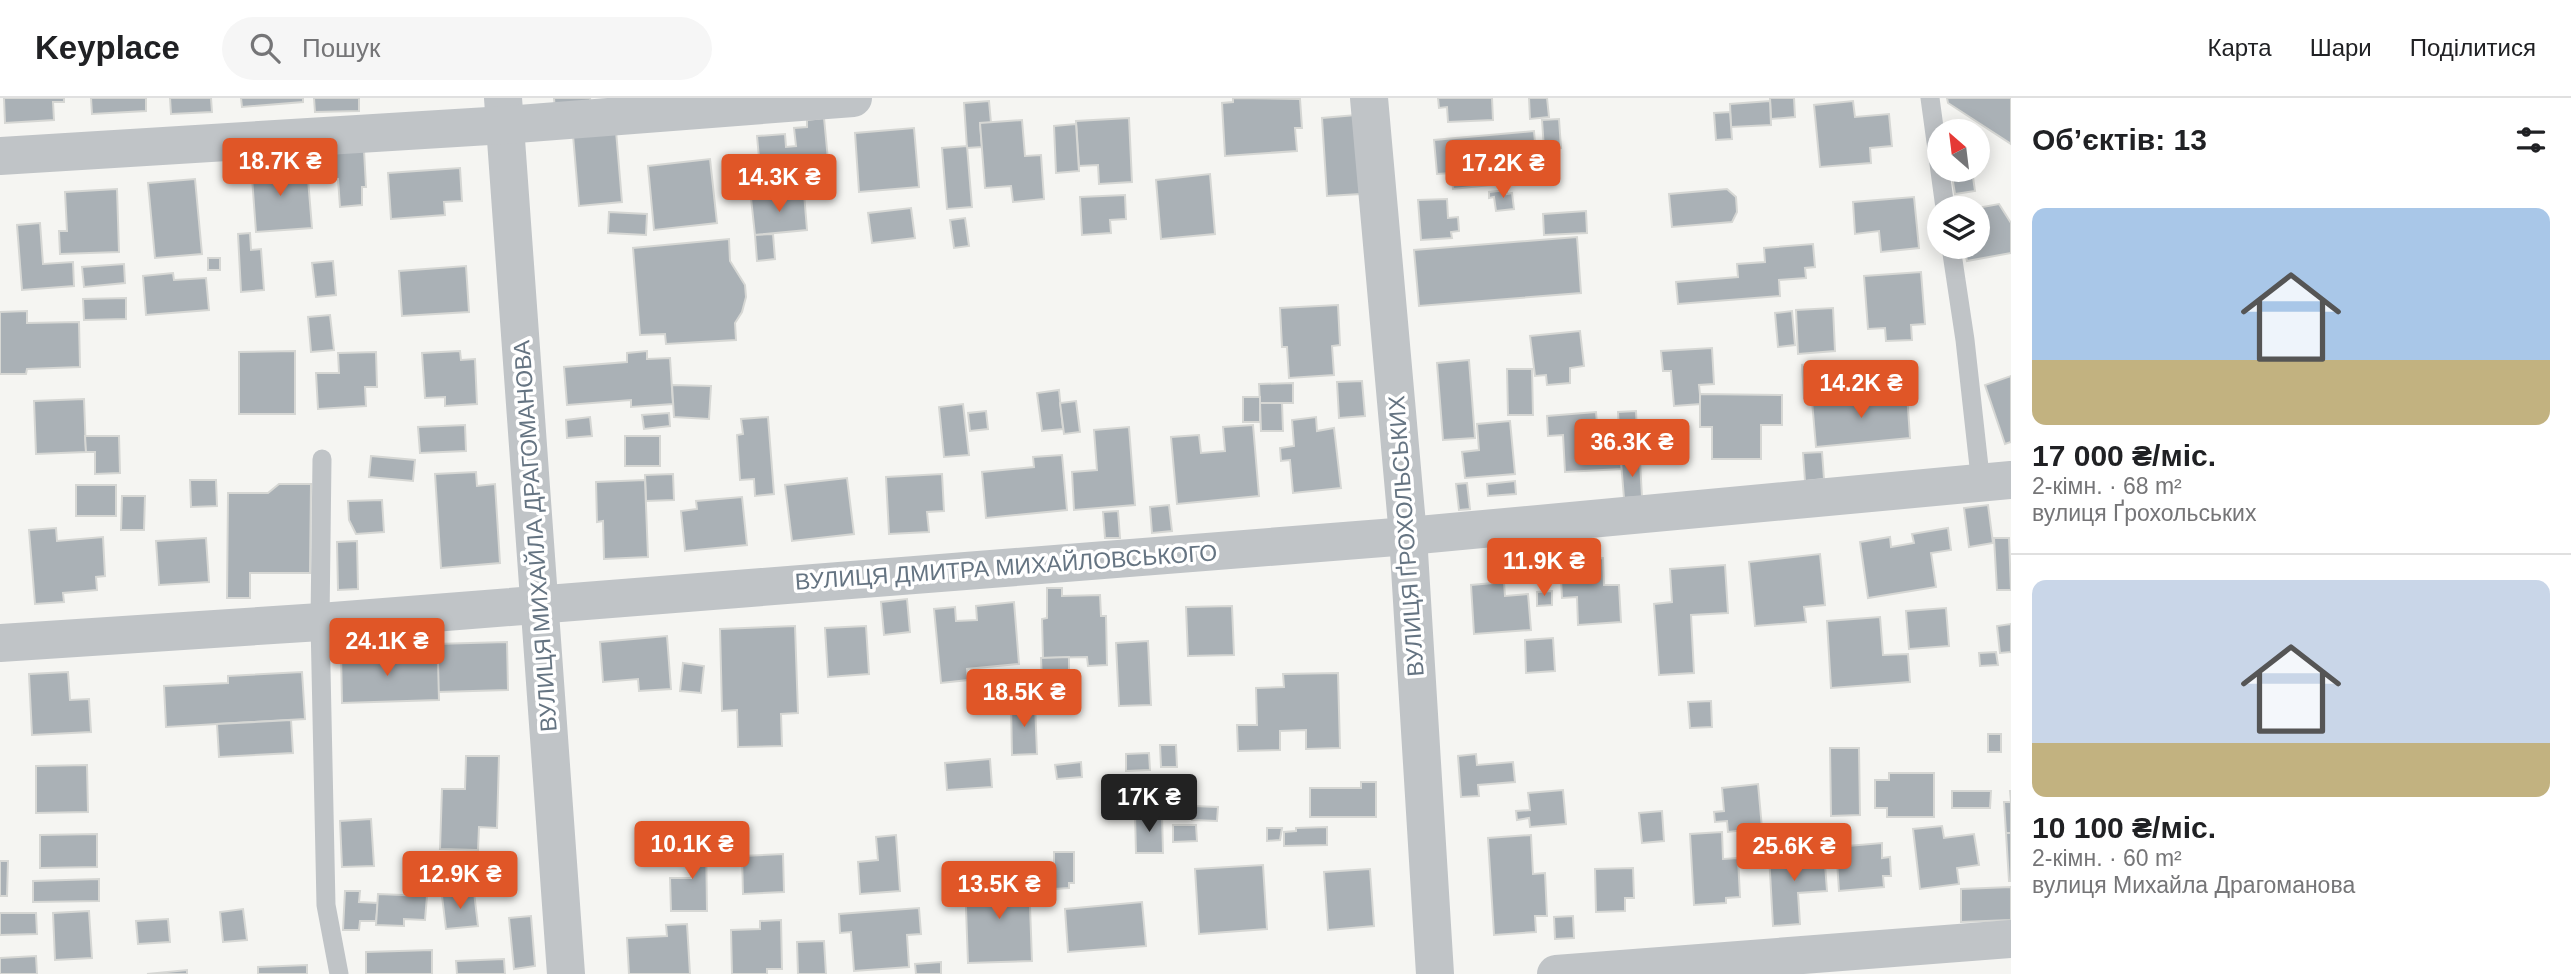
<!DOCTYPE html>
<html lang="uk">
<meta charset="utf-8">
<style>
body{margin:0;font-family:Helvetica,sans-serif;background:#f6f6f6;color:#202124;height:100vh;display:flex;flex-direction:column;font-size:26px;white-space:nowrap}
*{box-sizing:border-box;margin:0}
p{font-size:23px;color:#757577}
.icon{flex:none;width:38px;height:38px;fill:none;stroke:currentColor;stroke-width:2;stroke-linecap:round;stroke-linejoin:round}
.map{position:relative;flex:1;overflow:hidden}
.details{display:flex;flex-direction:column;background:#fff;width:560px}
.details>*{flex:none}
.needle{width:46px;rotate:332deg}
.fabs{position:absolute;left:1927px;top:21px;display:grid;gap:14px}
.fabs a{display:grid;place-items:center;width:63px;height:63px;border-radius:50%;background:#fff;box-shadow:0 4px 18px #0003;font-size:35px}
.price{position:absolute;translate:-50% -60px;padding:0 16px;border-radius:7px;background:#e05627;color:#fff;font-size:23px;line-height:46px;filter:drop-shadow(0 2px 4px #0008)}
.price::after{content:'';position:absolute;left:50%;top:42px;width:21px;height:16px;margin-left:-10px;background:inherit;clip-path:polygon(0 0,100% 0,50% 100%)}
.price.active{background:#222;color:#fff}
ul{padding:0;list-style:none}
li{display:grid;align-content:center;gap:14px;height:371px;padding:0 21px}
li+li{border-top:2px solid #e0e0e0}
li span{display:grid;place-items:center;height:217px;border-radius:14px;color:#555}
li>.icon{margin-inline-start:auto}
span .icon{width:126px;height:126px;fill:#fffc;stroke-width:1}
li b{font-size:30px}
h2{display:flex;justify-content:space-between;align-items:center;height:84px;padding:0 21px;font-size:30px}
header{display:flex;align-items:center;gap:42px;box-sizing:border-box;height:98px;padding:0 35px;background:#fff;border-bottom:2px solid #e0e0e0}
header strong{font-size:33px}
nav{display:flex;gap:38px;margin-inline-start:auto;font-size:24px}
.search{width:490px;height:63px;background:#f6f6f6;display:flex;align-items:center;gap:18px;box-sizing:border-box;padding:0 24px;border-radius:38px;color:#757577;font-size:26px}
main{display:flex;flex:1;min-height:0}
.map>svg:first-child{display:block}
.building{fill:#aab1b6;stroke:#d6d7d4;stroke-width:2}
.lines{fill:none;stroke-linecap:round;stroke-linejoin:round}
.lane{stroke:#c0c4c7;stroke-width:19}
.street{stroke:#c0c4c7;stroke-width:38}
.labels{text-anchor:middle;stroke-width:7;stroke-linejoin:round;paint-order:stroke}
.street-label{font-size:23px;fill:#657482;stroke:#fff}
</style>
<header>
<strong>Keyplace</strong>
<div class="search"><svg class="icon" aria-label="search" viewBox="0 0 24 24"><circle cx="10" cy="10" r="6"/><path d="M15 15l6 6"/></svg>Пошук</div>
<nav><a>Карта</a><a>Шари</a><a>Поділитися</a></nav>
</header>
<main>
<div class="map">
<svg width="2011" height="876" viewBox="0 0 2011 876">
<rect width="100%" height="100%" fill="#f5f5f2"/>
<g class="building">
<polygon points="4,0 64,0 64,4 53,4 54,22 5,25"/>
<polygon points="91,0 146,0 146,13 92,16"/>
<polygon points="170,0 211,0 212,14 171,16"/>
<polygon points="241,0 303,0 303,4 242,9"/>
<polygon points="314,0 359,0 359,13 315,14"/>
<polygon points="554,0 590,0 591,10 555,13"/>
<polygon points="1233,0 1300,1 1302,30 1295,30 1297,53 1225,58 1222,5 1233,4"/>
<polygon points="1438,0 1492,0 1493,22 1448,24 1447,9 1439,10"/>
<polygon points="1529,0 1547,0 1549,19 1530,21"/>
<polygon points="1770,0 1794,0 1795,19 1771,21"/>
<polygon points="1947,0 2011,0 2011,46 1948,5"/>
<polygon points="989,3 991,25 980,25 982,49 967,50 964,5"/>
<polygon points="1770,3 1771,27 1731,29 1730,6"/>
<polygon points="1853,3 1855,19 1889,16 1892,48 1870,50 1871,65 1820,69 1814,7"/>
<polygon points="1730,14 1732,41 1716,42 1714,15"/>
<polygon points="1356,17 1361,96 1327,98 1322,20"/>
<polygon points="824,20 831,93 751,100 749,72 760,71 757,38 785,36 786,49 796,48 794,30 807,29 807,22"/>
<polygon points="1129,20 1132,84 1099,86 1098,67 1079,68 1076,23"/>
<polygon points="1559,21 1561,50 1544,51 1542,22"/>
<polygon points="1022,22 1025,58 1041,57 1044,101 1013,104 1011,88 985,90 980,25"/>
<polygon points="1076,26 1079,73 1056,75 1054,28"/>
<polygon points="914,30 919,89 859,94 855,35"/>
<polygon points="616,33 622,104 579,108 573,37"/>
<polygon points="1534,33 1537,68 1499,72 1500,86 1453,91 1451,75 1437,76 1434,42"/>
<polygon points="967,48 972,109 947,111 942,50"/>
<polygon points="364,52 366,89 362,89 362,107 340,109 338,81 332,81 331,54"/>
<polygon points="710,61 717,125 654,132 648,68"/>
<polygon points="293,62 295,82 308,81 312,130 256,134 251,66"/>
<polygon points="460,70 462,103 444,104 445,117 391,121 388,75"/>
<polygon points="1951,72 1972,72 1975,93 1955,96"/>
<polygon points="1210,76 1215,136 1161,141 1156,82"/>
<polygon points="195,81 202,156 155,160 148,85"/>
<polygon points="117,91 119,154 60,156 59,133 67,133 65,94"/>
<polygon points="1727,91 1736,99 1737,114 1732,124 1672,129 1669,96"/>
<polygon points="1507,92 1507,96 1512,95 1514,111 1496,113 1494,99 1489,100 1489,94"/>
<polygon points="804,95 807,132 755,137 751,100"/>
<polygon points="1125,97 1126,121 1110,122 1111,135 1082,137 1080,99"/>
<polygon points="1914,99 1919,150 1881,154 1879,133 1855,136 1853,104"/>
<polygon points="1447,101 1448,120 1458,119 1459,133 1451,134 1452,140 1421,142 1418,102"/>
<polygon points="1999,106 2011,125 2011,155 1967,163 1964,149 1978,149 1977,110"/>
<polygon points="911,110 915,140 872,145 868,115"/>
<polygon points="1586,113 1587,135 1544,137 1543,116"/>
<polygon points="609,114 647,116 646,137 608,135"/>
<polygon points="965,120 969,148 954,150 950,122"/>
<polygon points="40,125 43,166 73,164 74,188 22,192 17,127"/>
<polygon points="250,135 251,152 261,151 264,192 241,194 238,136"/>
<polygon points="773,136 775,161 757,163 755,137"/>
<polygon points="1577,139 1581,195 1419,208 1414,152"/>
<polygon points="729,141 730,163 745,187 746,199 742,214 735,225 736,242 666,246 665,236 640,237 633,150"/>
<polygon points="1813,146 1815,169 1805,170 1806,180 1779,182 1780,198 1678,206 1676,184 1738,179 1737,166 1765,164 1764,150"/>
<rect x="208" y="160" width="12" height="12"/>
<polygon points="333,163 336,197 316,199 312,165"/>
<polygon points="124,166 125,185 84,189 82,169"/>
<polygon points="466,168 469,214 402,218 399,173"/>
<polygon points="1921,174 1925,226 1911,227 1912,242 1886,243 1885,230 1868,231 1864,178"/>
<polygon points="173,175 174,182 206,180 209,212 146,217 143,178"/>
<polygon points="126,200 126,221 84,222 83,201"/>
<polygon points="1338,207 1340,247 1332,248 1334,277 1289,280 1287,249 1282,249 1280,210"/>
<polygon points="1833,210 1835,253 1798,256 1796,212"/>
<polygon points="27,213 27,225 79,224 80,269 27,271 26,276 0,276 0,214"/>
<polygon points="1792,213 1795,247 1778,249 1775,215"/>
<polygon points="330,217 334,252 311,254 308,219"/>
<polygon points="1580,233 1584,268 1570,270 1570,285 1547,287 1546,277 1535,278 1530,238"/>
<polygon points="1712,250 1714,286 1699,287 1701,306 1674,308 1671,273 1663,273 1661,253"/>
<polygon points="295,253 295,316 239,316 239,254"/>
<polygon points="460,253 461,262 475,261 477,306 445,308 445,299 425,300 422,255"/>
<polygon points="647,253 647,261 670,260 673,306 631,309 631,302 567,307 564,269 627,264 627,255"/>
<polygon points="376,254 377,289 365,289 366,308 318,311 316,275 339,275 338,255"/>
<polygon points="1469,262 1475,340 1443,342 1437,265"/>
<polygon points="1823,265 1825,299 1804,300 1802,267"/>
<polygon points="1507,271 1532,271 1533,317 1508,317"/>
<polygon points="2011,278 2011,344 2005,346 1985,287"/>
<polygon points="1362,283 1365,318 1339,320 1337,284"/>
<polygon points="1293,285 1293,305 1260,305 1259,286"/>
<polygon points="672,287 711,288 709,321 674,319"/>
<polygon points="1059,292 1063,331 1042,333 1037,295"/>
<polygon points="1907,295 1910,340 1816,349 1812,303"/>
<polygon points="1700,296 1782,297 1782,327 1761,327 1761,361 1712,361 1712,329 1700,329"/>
<rect x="1243" y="299" width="17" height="25"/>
<polygon points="84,301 86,354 36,356 34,303"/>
<polygon points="1076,303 1080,334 1064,336 1060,305"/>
<polygon points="1260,305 1282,305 1283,333 1261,333"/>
<polygon points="963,306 969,357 944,359 939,309"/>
<polygon points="986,313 988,331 970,333 968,315"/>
<polygon points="1636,313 1637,334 1619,335 1618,314"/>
<polygon points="1596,314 1598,337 1619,335 1622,371 1565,374 1563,337 1548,338 1547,318"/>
<polygon points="669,315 670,328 644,331 642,317"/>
<polygon points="590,319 592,338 567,340 566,322"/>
<polygon points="768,319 774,396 755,398 754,381 740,382 737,337 743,336 741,321"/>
<polygon points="1316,319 1317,333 1334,330 1341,390 1293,395 1290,362 1281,363 1280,350 1294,348 1292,322"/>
<polygon points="1510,323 1515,376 1465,380 1462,354 1479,352 1477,326"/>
<polygon points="465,327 466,353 420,355 418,329"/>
<polygon points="1253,327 1259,398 1177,406 1171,339 1199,337 1201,355 1225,353 1223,329"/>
<polygon points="1129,329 1135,407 1074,412 1072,374 1097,372 1094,332"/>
<polygon points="85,338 119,338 120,375 95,376 95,354 86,354"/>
<rect x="625" y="338" width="35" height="30"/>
<polygon points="1822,354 1824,381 1805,383 1803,355"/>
<polygon points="1062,357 1067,412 986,420 982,374 1034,369 1033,359"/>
<polygon points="371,358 415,362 413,383 369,379"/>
<polygon points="1640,363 1642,399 1624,400 1621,364"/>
<polygon points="476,374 477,388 495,386 500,465 441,470 435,376"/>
<polygon points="673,376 674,402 646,403 645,377"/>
<polygon points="942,376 944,413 927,414 929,434 889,436 886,379"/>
<polygon points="847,380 854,436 792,443 785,387"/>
<polygon points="190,382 216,382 217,408 191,409"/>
<polygon points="645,382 648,459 604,461 603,423 597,424 596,384"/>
<polygon points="1515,383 1516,396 1488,398 1487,386"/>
<polygon points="1467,385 1470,411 1459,412 1456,386"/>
<polygon points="279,386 311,386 310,475 250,475 250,500 227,500 228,395 268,395"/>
<rect x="76" y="387" width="40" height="31"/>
<polygon points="122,398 145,398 144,432 121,432"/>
<polygon points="742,399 747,447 685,453 681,413 697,411 696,403"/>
<polygon points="382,402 384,434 356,436 349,422 348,403"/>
<polygon points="1169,407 1172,433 1152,435 1150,409"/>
<polygon points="1988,407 1993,445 1969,449 1964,410"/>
<polygon points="1118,413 1120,440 1105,440 1103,414"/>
<polygon points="56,430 57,443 103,439 105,478 96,479 97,492 63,495 64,504 35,506 29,432"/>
<polygon points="1948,430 1951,452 1931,455 1936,489 1868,500 1860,444 1890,439 1891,449 1914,445 1912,436"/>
<polygon points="206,440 209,484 159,487 156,443"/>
<polygon points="1994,440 2009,440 2011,492 1997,492"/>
<polygon points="357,443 358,491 338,492 337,444"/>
<polygon points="1820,456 1825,507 1804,509 1806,524 1755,528 1749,464"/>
<polygon points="1603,460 1604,487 1619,487 1621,524 1578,527 1577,499 1562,500 1560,462"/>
<polygon points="1725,467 1728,515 1691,517 1694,575 1659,577 1654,506 1672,504 1670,471"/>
<polygon points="1504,484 1505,498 1528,496 1531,532 1474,536 1471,487"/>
<polygon points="1047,490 1062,490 1062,498 1100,497 1101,518 1106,518 1107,567 1088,568 1087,559 1043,560 1042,521 1047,520"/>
<polygon points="1552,493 1552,507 1537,508 1537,494"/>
<polygon points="907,501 910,534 884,537 881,504"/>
<polygon points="1014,504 1019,566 967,571 968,582 941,585 934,511 955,509 956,523 977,522 976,508"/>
<polygon points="1232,508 1234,557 1188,558 1186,509"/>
<polygon points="1946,510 1949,548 1909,551 1906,513"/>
<polygon points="1880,519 1883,557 1908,556 1910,584 1831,590 1827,523"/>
<polygon points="2011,526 2011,554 2000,555 1997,528"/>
<polygon points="795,528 798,615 781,616 782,648 738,649 737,612 722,613 720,531"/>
<polygon points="866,528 869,576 828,579 825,530"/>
<polygon points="667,538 671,591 639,593 638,581 603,584 600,544"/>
<polygon points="1553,540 1555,573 1526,575 1525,542"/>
<polygon points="1148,543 1151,607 1119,608 1116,545"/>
<polygon points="507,544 508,592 438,594 438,563 434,563 434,546"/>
<polygon points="399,552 399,564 438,563 439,602 342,605 341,554"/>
<polygon points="1996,554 1998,567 1980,568 1979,555"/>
<polygon points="1069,559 1069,577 1077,577 1077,604 1043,605 1041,560"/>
<polygon points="683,565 704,568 701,595 680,593"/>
<polygon points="68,574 70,602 89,601 91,634 32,637 29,576"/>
<polygon points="302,574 305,621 166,629 164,588 228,585 228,578"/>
<polygon points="1338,575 1340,650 1306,651 1306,632 1280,633 1280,652 1238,653 1237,627 1257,627 1256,590 1284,589 1283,576"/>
<polygon points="1711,603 1712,629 1690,630 1688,604"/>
<polygon points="1011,605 1035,605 1037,656 1012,657"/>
<polygon points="291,622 293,655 219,659 217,626"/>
<rect x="1988" y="636" width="13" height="18"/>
<polygon points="1160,647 1176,647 1177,669 1161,669"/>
<polygon points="1830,650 1859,650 1860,717 1831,718"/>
<polygon points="1149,655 1150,672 1126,673 1126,656"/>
<polygon points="1476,656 1477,667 1513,664 1515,684 1478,687 1479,698 1461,699 1458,658"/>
<polygon points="466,658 499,658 497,730 479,729 478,752 440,751 442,691 465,691"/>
<polygon points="990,661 992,689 947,692 945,665"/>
<polygon points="1081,664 1082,679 1057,681 1055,667"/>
<polygon points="87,667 88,714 36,715 36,668"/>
<polygon points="1889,675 1934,675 1934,719 1887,719 1887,710 1875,710 1875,682 1889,682"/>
<polygon points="1361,684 1376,684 1376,719 1310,719 1310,690 1361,690"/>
<polygon points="1758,686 1762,730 1728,734 1727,723 1715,724 1714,714 1724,713 1722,690"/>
<polygon points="1563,692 1566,726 1530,729 1529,720 1517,722 1516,713 1530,712 1528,695"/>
<polygon points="1952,693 1991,693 1990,710 1952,710"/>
<polygon points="2010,693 2011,693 2011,735 2006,735 2004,704 2011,704"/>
<polygon points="1192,708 1218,709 1217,723 1192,722"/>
<polygon points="1662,713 1664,743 1642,745 1639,715"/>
<polygon points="1162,716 1163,755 1136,755 1135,717"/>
<polygon points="371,721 374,768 342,769 340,723"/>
<polygon points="1173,727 1196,727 1197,743 1173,744"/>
<polygon points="1942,728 1944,740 1974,736 1979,767 1957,770 1959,786 1920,791 1913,731"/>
<polygon points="1327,729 1327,747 1284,748 1284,734 1296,733 1296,730"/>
<polygon points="1267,730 1282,730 1280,742 1267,743"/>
<polygon points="1722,734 1723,761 1738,760 1740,799 1726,800 1726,805 1694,807 1690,736"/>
<polygon points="2006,735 2011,735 2011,783 2009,783"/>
<polygon points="97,736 97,769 40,770 40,737"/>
<polygon points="896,737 900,793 860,796 858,764 878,762 876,739"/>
<polygon points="1531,737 1533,776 1545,775 1547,818 1535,818 1536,834 1494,837 1488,740"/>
<polygon points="690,739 706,739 707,813 671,813 670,780 691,780"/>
<polygon points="1882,745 1882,760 1890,759 1891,778 1883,778 1884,789 1839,793 1836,749"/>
<polygon points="1824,753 1827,793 1798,795 1800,826 1773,828 1769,757"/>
<polygon points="1054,754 1074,754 1074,785 1069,785 1069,790 1054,791"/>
<polygon points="783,756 784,794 743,796 742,758"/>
<polygon points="0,763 8,763 7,798 0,798"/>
<polygon points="1263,767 1267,831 1199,836 1195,771"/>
<polygon points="1633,770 1634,800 1625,800 1625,813 1596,814 1595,771"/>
<polygon points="1370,771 1374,828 1328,832 1324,774"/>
<polygon points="99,781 99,803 33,804 33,783"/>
<polygon points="1029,781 1032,863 968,865 965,783"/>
<polygon points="2011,789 2011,822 1961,824 1961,791"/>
<polygon points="345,793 360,793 359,804 378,805 376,823 360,823 359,832 343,832"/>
<polygon points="474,794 478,828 446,831 442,798"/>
<polygon points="378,796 427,798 425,822 404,821 404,828 376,827"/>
<polygon points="1142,804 1146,848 1068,854 1065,811"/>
<polygon points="919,810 921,836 907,837 909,869 854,873 851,834 840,835 839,816"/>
<polygon points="243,811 247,842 223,844 220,814"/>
<polygon points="89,813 92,860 55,862 53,815"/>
<polygon points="0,815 36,815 37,836 0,837"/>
<polygon points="531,818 535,868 514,871 509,820"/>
<polygon points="1573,818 1574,840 1555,841 1554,819"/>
<polygon points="168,821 170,844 138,846 136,823"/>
<polygon points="781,822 782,871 767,871 767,876 732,876 731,832 760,831 760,823"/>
<polygon points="687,826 690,876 629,876 627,840 667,838 666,827"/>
<polygon points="824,843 826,876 798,876 797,844"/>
<polygon points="432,852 432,876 366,876 366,854"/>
<polygon points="36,858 37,876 0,876 0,860"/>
<polygon points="504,861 505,876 457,876 456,863"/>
<polygon points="941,864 941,876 916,876 915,866"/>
<polygon points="307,867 307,876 258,876 258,869"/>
<polygon points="187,872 187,876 147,876"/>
</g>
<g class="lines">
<g class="lane">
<polyline points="1930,0 1945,110"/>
<polyline points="1951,149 1965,242 1981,387"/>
<polyline points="322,361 320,524 326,807 339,876"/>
</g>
<g class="street">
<polyline points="503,0 566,876"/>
<polyline points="1369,0 1408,438 1435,876"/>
<polyline points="0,58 505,27 853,0"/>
<polyline points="0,545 320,524 1408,438 2011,382"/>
<polyline points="1556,876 2011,841"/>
</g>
</g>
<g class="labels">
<g class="street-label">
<text transform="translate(535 438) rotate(-94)" y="8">ВУЛИЦЯ МИХАЙЛА ДРАГОМАНОВА</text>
<text transform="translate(1406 438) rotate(-94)" y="8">ВУЛИЦЯ ҐРОХОЛЬСЬКИХ</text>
<text transform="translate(1006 469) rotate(-4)" y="8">ВУЛИЦЯ ДМИТРА МИХАЙЛОВСЬКОГО</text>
</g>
</g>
</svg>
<div class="fabs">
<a><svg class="needle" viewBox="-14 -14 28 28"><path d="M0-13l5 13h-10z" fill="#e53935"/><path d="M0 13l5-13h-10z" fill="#757577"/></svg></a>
<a><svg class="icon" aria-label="layers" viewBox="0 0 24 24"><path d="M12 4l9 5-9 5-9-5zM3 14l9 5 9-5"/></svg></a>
</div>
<b class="price" style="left:280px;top:100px">18.7K ₴</b>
<b class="price" style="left:1503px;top:102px">17.2K ₴</b>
<b class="price" style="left:779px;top:116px">14.3K ₴</b>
<b class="price" style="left:1861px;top:322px">14.2K ₴</b>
<b class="price" style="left:1632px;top:381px">36.3K ₴</b>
<b class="price" style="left:1544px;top:500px">11.9K ₴</b>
<b class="price" style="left:387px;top:580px">24.1K ₴</b>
<b class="price" style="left:1024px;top:631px">18.5K ₴</b>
<b class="price active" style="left:1149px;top:736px">17K ₴</b>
<b class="price" style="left:692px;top:783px">10.1K ₴</b>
<b class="price" style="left:1794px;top:785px">25.6K ₴</b>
<b class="price" style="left:460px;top:813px">12.9K ₴</b>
<b class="price" style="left:999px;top:823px">13.5K ₴</b>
</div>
<section class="details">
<h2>Об’єктів: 13<svg class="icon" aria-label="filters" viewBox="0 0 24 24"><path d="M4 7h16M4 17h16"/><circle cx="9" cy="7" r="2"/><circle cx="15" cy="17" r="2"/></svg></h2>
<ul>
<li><span style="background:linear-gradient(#a9c7e8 70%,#c2b280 0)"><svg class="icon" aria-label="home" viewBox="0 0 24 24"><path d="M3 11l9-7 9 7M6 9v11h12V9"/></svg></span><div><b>17 000 ₴/міс.</b><p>2-кімн. · 68 m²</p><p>вулиця Ґрохольських</p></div></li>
<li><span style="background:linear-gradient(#c9d6e8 75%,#c2b280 0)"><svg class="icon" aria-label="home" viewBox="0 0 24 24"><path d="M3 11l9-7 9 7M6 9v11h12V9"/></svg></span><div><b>10 100 ₴/міс.</b><p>2-кімн. · 60 m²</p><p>вулиця Михайла Драгоманова</p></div></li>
</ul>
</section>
</main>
